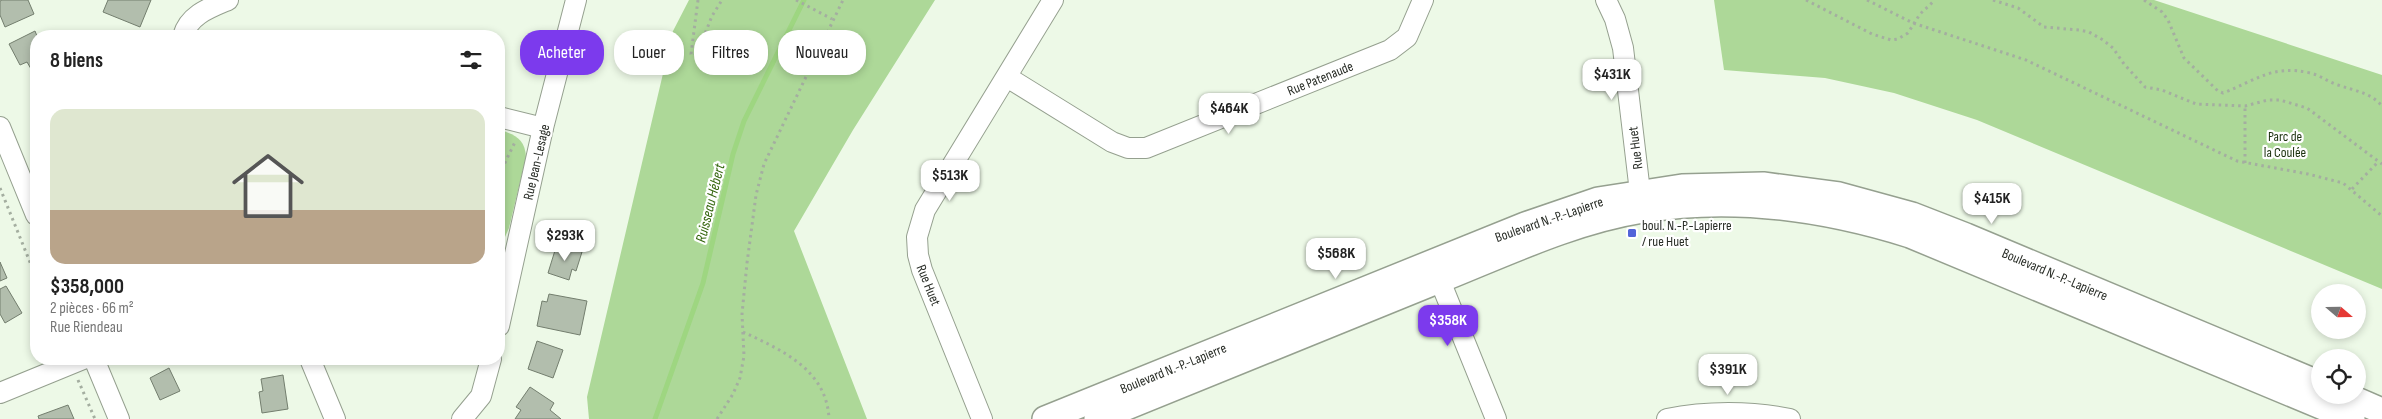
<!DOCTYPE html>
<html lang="fr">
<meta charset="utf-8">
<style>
body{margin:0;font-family:"Sofia Sans Condensed",sans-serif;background:#f2f2f2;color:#222;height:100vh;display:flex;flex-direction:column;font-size:19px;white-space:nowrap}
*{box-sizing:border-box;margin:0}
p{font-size:16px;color:#767676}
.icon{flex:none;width:28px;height:28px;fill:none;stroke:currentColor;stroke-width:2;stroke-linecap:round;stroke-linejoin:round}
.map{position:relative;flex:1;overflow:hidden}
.sheet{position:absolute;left:30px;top:30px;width:475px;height:335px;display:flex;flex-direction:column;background:#fff;border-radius:20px;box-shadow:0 2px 8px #0003}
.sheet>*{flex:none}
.hud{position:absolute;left:520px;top:30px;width:475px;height:45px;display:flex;gap:10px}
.needle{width:32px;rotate:110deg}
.buttons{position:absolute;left:2311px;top:284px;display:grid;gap:10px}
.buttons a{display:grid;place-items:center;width:55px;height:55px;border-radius:50%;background:#fff;box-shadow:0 2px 8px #0003;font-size:25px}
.price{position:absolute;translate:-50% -42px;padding:0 11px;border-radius:10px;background:#fff;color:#222;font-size:16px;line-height:32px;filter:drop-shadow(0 1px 2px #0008)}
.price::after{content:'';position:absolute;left:50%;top:30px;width:15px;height:11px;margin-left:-8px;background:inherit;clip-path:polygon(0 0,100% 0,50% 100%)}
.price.selected{background:#7c3aed;color:#fff}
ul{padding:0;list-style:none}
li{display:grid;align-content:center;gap:10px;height:265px;padding:0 20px}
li+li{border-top:1px solid #e0e0e0}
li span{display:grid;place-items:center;height:155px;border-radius:15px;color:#555}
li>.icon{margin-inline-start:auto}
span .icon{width:90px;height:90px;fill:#fffc;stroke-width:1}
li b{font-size:21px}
h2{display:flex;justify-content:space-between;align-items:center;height:60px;padding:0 20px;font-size:21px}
.chip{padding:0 18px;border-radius:20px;background:#fff;box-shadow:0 2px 8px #0003;font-size:18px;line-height:45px}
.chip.selected{background:#7c3aed;color:#fff}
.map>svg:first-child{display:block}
.green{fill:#add898}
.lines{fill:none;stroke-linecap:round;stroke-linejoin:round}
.stream{stroke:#9ed681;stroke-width:5}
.building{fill:#b2bead;stroke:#737e6e}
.minor-casing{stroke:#95a08f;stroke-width:22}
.tertiary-casing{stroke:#95a08f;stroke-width:28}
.path{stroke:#a4aea0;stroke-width:3;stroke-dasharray:2.5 4;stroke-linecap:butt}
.minor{stroke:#fff;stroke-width:20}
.tertiary{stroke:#fff;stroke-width:25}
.poi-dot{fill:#5264d9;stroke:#fff;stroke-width:2}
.labels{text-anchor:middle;stroke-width:4.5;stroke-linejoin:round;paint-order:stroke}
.street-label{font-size:14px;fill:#292d27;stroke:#fff}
.park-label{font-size:14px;fill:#1b310e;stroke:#fff}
.poi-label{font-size:14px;fill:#292d27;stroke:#fff;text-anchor:start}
.water-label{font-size:15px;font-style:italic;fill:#33650c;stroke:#fff}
</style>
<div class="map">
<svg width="2382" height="419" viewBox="0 0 2382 419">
<rect width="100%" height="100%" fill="#edf9e7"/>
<g class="green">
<polygon points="689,0 935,0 853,130 794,231 867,419 589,419 587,397 673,31"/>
<polygon points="1714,0 2154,0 2382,75 2382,289 1977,120 1894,93 1825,78 1724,70"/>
<path d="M499,130C515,134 525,139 526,157L509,228L505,237L499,240Z"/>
</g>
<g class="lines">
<polyline class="stream" points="655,419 703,283 733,154 744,121 804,0"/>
</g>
<g class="building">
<polygon points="2,0 28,0 34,14 5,27 0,15 0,1"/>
<polygon points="108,0 151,0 140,27 103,12"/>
<polygon points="35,31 37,36 36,73 34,74 27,62 20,65 9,44"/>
<polygon points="557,244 582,252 576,271 572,269 569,280 548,273"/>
<polygon points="0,262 7,278 0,281"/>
<polygon points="6,286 22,313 5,323 0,314 0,289"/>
<polygon points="549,294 587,301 580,335 537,326 542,301 547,302"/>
<polygon points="537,341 563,350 553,378 528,369"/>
<polygon points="247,359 265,359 248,364"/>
<polygon points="169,368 180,391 160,400 150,378"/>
<polygon points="283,375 288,409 262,413 259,392 263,391 261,379"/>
<polygon points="530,387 554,403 550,410 561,419 515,419 521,410 516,407"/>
<polygon points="68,405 74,419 39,419 38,416"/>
</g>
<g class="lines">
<g class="minor-casing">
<g id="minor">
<polyline points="1606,0 1615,19 1623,48 1642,209"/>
<path d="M183,36C189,15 209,8 228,0"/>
<polyline points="1007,77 1112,142 1128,148 1146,148 1390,50 1407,37 1423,0"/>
<polyline points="499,117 543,128"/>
<polyline points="0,127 36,215"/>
<polyline points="1434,266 1496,419"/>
<polyline points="499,326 543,128 576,0"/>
<polyline points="94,359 119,419"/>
<polyline points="310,359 335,419"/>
<polyline points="0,393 83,359"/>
<polyline points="462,419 481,396 491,359"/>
<polyline points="982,419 922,270 918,255 917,237 925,210 1053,0"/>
<path d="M1667,419C1706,411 1751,411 1790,419"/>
</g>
</g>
<g class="tertiary-casing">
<g id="tertiary">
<polyline points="2345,395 2382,411"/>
<polyline points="1045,419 1525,225 1598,200 1682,187 1763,185 1839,195 1912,215 1966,236 2320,384"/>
<path d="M1097,419C1209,374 1320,328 1432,283C1501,256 1569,222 1643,210C1733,195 1824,208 1910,235L2352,419"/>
</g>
</g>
<g class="path">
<polyline points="698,0 691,54 693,56 697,54 712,16 722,0"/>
<polyline points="796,0 832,19"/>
<polyline points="1806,0 1872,34 1891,40 1898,39 1908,33 1920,14 1935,0"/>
<polyline points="1867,0 1913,23 2026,60 2237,161 2308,174 2343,183 2382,216"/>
<polyline points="1993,0 2018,8 2044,27 2079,30 2089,32 2103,40 2113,48 2124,64 2145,87 2162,90 2196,104 2245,106 2268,100 2280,100 2307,108 2382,164"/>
<path d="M2144,0L2162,12L2168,20L2184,58L2218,91L2223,93C2255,81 2272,64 2310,73C2320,75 2328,82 2338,85C2355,91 2370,92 2382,106"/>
<polyline points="2245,163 2245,106"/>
<polyline points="499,175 516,140"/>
<polyline points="0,188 36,277"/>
<polyline points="2352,189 2378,162"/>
<path d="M743,332C782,350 827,370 829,419"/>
<polyline points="78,380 95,419"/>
<polyline points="717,419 733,394 740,378 744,356 742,314 747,263 756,195 764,164 843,0"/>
</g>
<use href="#minor" class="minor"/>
<use href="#tertiary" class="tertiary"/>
</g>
<rect class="poi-dot" x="1627" y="228" width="10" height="10" rx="2.5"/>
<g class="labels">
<g class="street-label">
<text transform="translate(1320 78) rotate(-22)" y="5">Rue Patenaude</text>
<text transform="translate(1635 148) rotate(-97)" y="5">Rue Huet</text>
<text transform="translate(536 162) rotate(-77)" y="5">Rue Jean-Lesage</text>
<text transform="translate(1549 219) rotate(-19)" y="5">Boulevard N.-P.-Lapierre</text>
<text transform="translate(2055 274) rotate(23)" y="5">Boulevard N.-P.-Lapierre</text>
<text transform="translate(929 285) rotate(68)" y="5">Rue Huet</text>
<text transform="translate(1173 368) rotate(-22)" y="5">Boulevard N.-P.-Lapierre</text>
</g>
<g class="park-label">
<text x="2285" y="141">Parc de<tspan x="2285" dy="16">la Coulée</tspan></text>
</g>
<g class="poi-label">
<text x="1642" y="230">boul. N.-P.-Lapierre<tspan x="1642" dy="16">/ rue Huet</tspan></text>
</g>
<g class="water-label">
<text transform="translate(710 203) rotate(-76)" y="5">Ruisseau Hébert</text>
</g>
</g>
</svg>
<div class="buttons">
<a><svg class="needle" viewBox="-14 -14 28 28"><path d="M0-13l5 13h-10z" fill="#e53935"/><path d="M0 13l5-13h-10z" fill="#767676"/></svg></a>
<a><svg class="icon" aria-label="locate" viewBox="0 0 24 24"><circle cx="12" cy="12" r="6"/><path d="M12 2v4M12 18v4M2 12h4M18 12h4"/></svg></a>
</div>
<b class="price" style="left:1612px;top:101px">$431K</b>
<b class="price" style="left:1229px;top:135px">$464K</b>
<b class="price" style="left:950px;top:202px">$513K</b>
<b class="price" style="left:1992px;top:225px">$415K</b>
<b class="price" style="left:565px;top:262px">$293K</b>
<b class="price" style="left:1336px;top:280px">$568K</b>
<b class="price selected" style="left:1448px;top:347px">$358K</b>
<b class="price" style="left:1728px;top:396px">$391K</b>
<div class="hud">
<a class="chip selected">Acheter</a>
<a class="chip">Louer</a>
<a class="chip">Filtres</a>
<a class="chip">Nouveau</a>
</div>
<section class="sheet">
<h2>8 biens<svg class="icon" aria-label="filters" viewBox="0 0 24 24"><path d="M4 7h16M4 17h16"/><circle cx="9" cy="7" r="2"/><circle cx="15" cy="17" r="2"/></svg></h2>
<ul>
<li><span style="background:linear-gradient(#dfe7d0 65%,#b9a48a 0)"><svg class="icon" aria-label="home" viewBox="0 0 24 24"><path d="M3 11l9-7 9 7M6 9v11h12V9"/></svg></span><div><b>$358,000</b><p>2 pièces · 66 m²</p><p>Rue Riendeau</p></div></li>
</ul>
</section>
</div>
